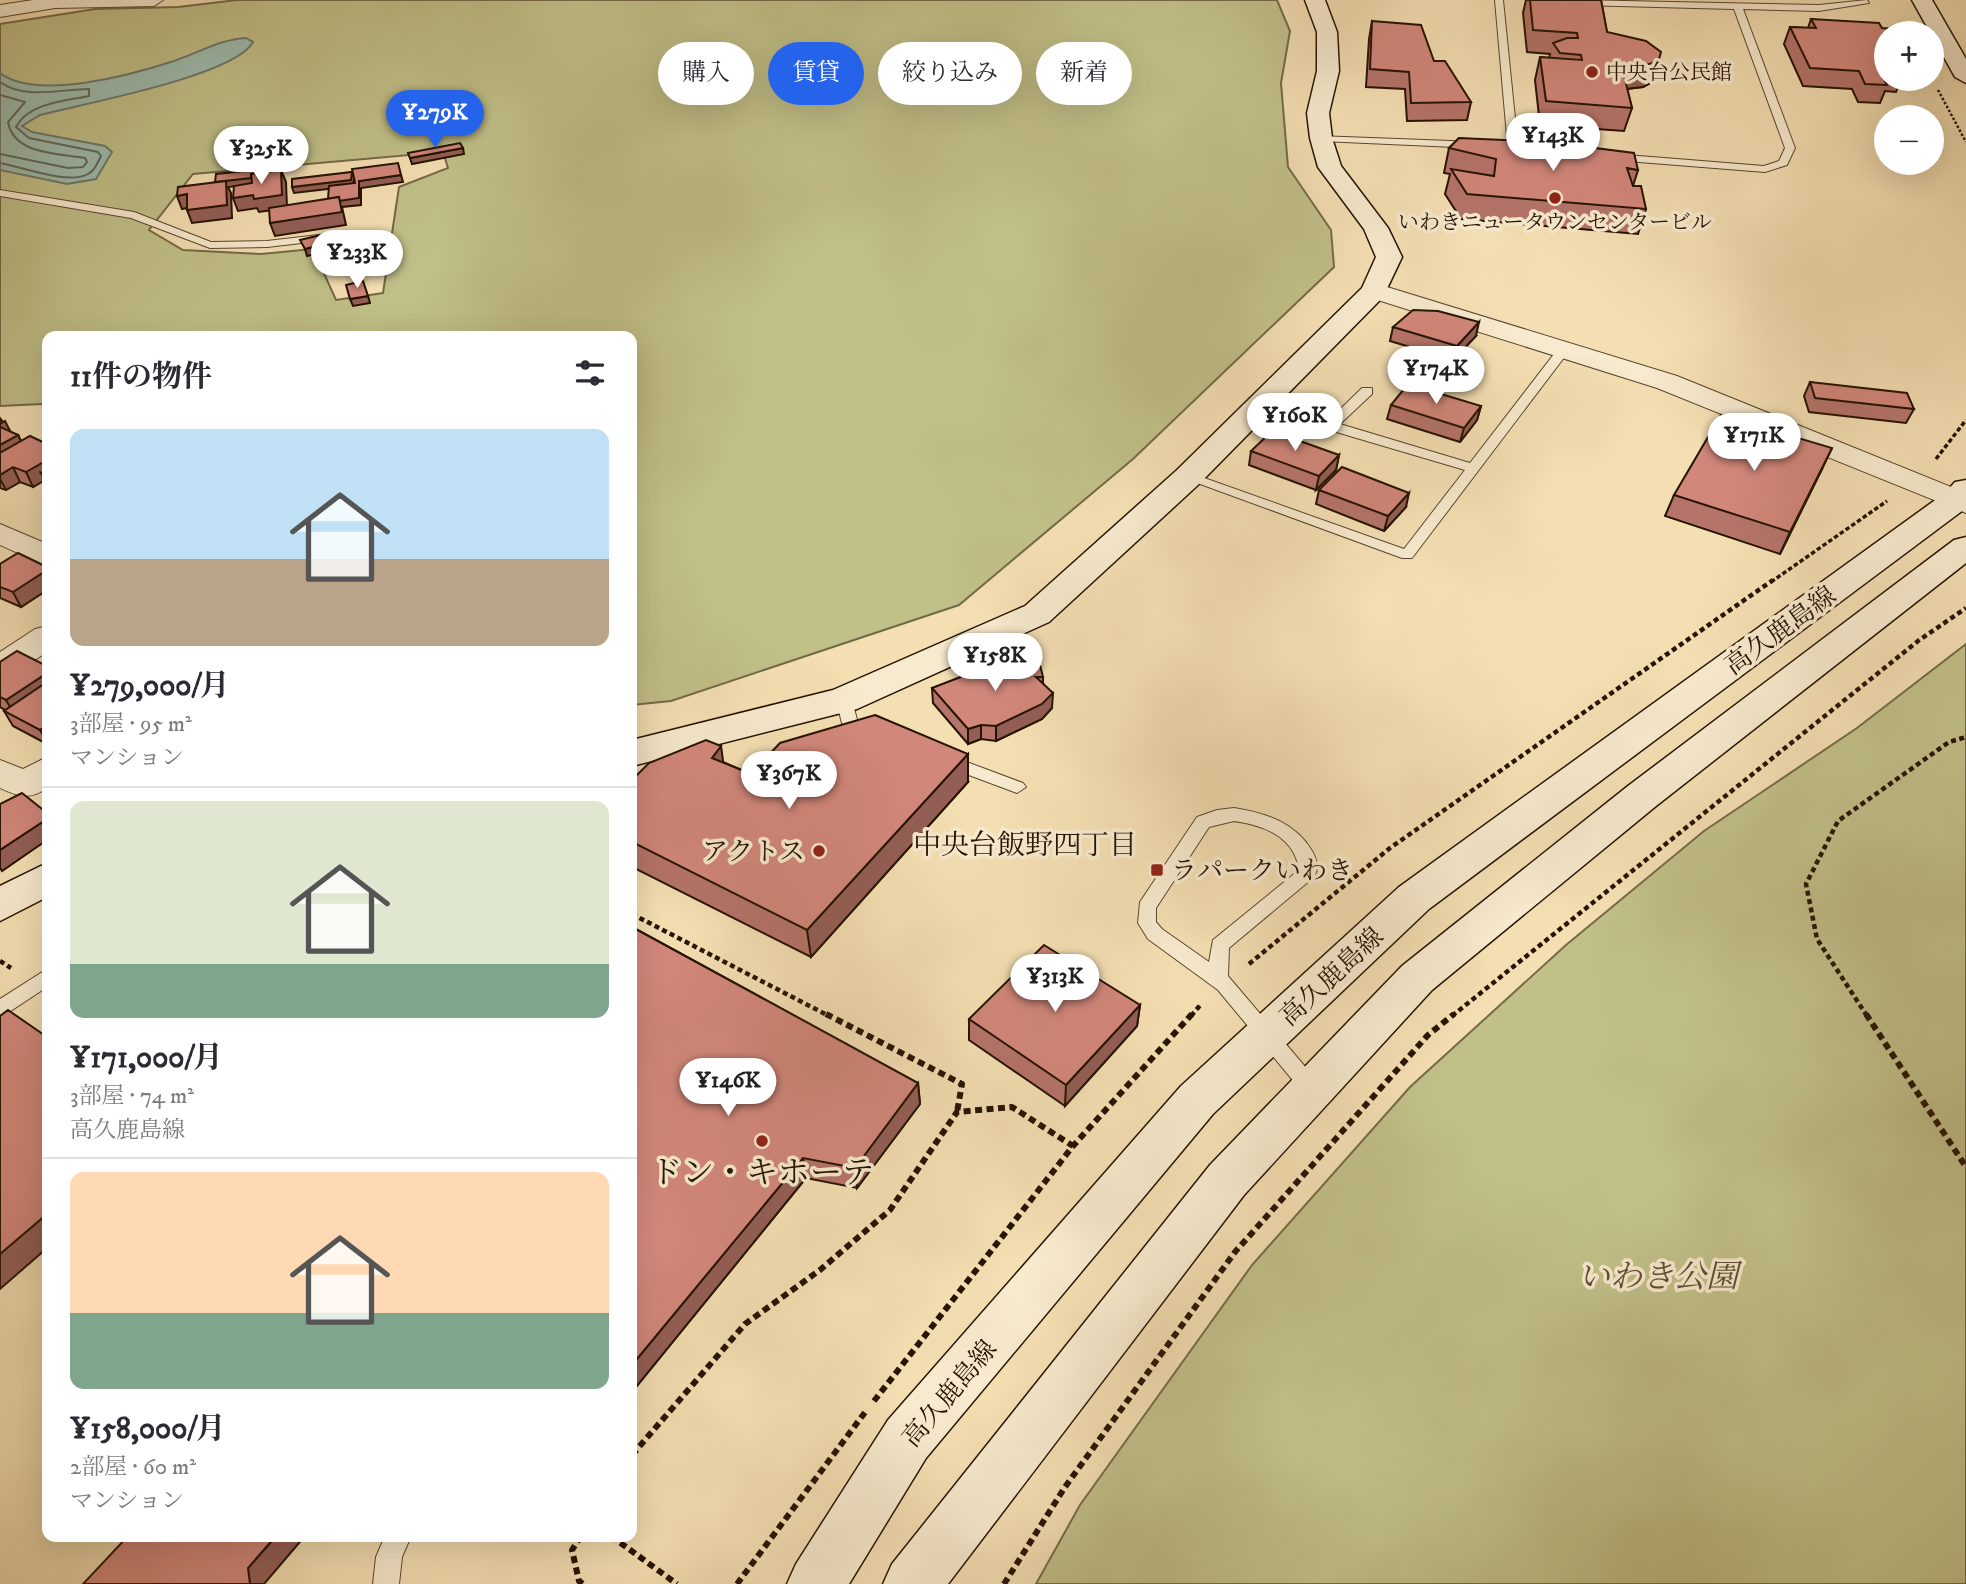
<!DOCTYPE html>
<html lang="ja">
<meta charset="utf-8">
<style>
body{margin:0;font-family:"IM FELL DW Pica","Noto Serif JP",serif;background:#f2f2f3;color:#2b2b33;height:100vh;display:flex;flex-direction:column;font-size:26px;white-space:nowrap}
*{box-sizing:border-box;margin:0}
p{font-size:23px;color:#7c7c81}
.icon{flex:none;width:38px;height:38px;fill:none;stroke:currentColor;stroke-width:2;stroke-linecap:round;stroke-linejoin:round}
.map{position:relative;flex:1;overflow:hidden}
.sheet{position:absolute;left:42px;top:331px;width:595px;height:1211px;display:flex;flex-direction:column;background:#fff;border-radius:14px;box-shadow:0 7px 28px #0002}
.sheet>*{flex:none}
.guide{position:absolute;left:658px;top:42px;width:665px;height:63px;display:flex;gap:14px}
.fabs{position:absolute;left:1874px;top:21px;display:grid;gap:14px}
.fabs a{display:grid;place-items:center;width:70px;height:70px;border-radius:50%;background:#fff;box-shadow:0 7px 28px #0002;font-size:35px}
.price{position:absolute;translate:-50% -60px;padding:0 16px;border-radius:24px;background:#fff;color:#222;font-size:23px;line-height:46px;filter:drop-shadow(0 2px 4px #0008)}
.price::after{content:'';position:absolute;left:50%;top:42px;width:21px;height:16px;margin-left:-10px;background:inherit;clip-path:polygon(0 0,100% 0,50% 100%)}
.price.current{background:#2563eb;color:#fff}
ul{padding:0;list-style:none}
li{display:grid;align-content:center;gap:14px;height:371px;padding:0 28px}
li+li{border-top:2px solid #e1e1e2}
li span{display:grid;place-items:center;height:217px;border-radius:14px;color:#555}
li>.icon{margin-inline-start:auto}
span .icon{width:126px;height:126px;fill:#fffc;stroke-width:1}
li b{font-size:30px}
h2{display:flex;justify-content:space-between;align-items:center;height:84px;padding:0 28px;font-size:30px}
.pill{padding:0 24px;border-radius:32px;background:#fff;box-shadow:0 7px 28px #0002;font-size:24px;line-height:63px}
.pill.current{background:#2563eb;color:#fff}
.map>svg:first-child{display:block}
.green{fill:#c1c089;stroke:#746a46;stroke-width:2;fill-rule:evenodd}
.water{fill:#9cbcaf;stroke:#6d786a;stroke-width:2}
.lines{fill:none;stroke-linecap:round;stroke-linejoin:round}
.shore{stroke:#616859;stroke-width:2}
.lane-casing{stroke:#5a462f;stroke-width:2}
.street-casing{stroke:#5a462f;stroke-width:2}
.secondary-casing{stroke:#261303;stroke-width:3}
.path-far3{stroke:#261303;stroke-width:2.5;stroke-dasharray:2.5 2;stroke-linecap:butt}
.path-far2{stroke:#261303;stroke-width:3.5;stroke-dasharray:4.5 2.5;stroke-linecap:butt}
.path-far1{stroke:#261303;stroke-width:4.5;stroke-dasharray:5 3.5;stroke-linecap:butt}
.path{stroke:#261303;stroke-width:6;stroke-dasharray:7 4.5;stroke-linecap:butt}
.lane{fill:#f8eace;fill-rule:evenodd}
.street{fill:#f8eace;fill-rule:evenodd}
.secondary{fill:#f8eace;fill-rule:evenodd}
.wall{fill:#b5746a;stroke:#261303;stroke-width:2}
.shaded-wall{fill:#935e56;stroke:#261303;stroke-width:2}
.building{fill:#d2877b;stroke:#261303;stroke-width:2}
.poi-dot{fill:#8f2418;stroke:#f8eace;stroke-width:2.5}
.labels{text-anchor:middle;stroke-width:7;stroke-linejoin:round;paint-order:stroke}
.far-poi-label{font-size:21px;fill:#261303;stroke:#f8eace;text-anchor:start}
.street-label{font-size:26px;fill:#261303;stroke:#f8eace}
.poi-label{font-size:26px;fill:#261303;stroke:#f8eace;text-anchor:end}
.neighbourhood-label{font-size:28px;fill:#261303;stroke:#f8eace}
.near-poi-label{font-size:32px;fill:#261303;stroke:#f8eace}
.near-park-label{font-size:32px;font-style:italic;fill:#5c5032;stroke:#f8eace}
</style>
<div class="map">
<svg width="1966" height="1584" viewBox="0 0 1966 1584">
<rect width="100%" height="100%" fill="#f4dfb3"/>
<filter id="stains"><feTurbulence type="fractalNoise" baseFrequency=".00286" numOctaves="4"/><feColorMatrix values="0 0 0 0 .2 0 0 0 0 .09 0 0 0 0 .02 0 0 0 .5 -.17"/></filter>
<radialGradient id="worn" r=".72"><stop offset=".6" stop-color="#630" stop-opacity="0"/><stop offset="1" stop-color="#630" stop-opacity=".3"/></radialGradient>
<g class="green">
<path d="M237,0H1277L1290,31L1281,83L1288,167L1331,230L1334,267L1133,459L959,605L671,701L632,705V336H47V407L42,404L0,406V24L95,9L178,7ZM443,152L448,168L399,187L383,293L336,300L313,249L261,254L183,250L149,230L193,174Z"/>
<polygon points="1966,644 1966,1584 1036,1584 1080,1505 1252,1265 1410,1087 1566,945 1704,831 1857,728"/>
</g>
<path class="water" d="M246,38L253,42C235,76 81,104 40,115L22,126L32,132L105,146L112,152L96,179L67,184L0,170V73C37,101 131,75 174,61C198,53 221,39 246,38Z"/>
<g class="lines">
<g class="shore">
<path d="M0,82C25,100 60,89 89,89V96C65,101 28,103 16,127L29,138L98,152L101,156C98,162 95,171 88,174C69,185 22,167 0,163"/>
<path d="M0,95L25,102L8,122C14,155 58,153 85,158L87,162L83,167L68,168L0,154"/>
</g>
<g class="lane-casing">
<g id="lane">
<polygon points="1495,0 1503,0 1518,148 1513,151 1508,148"/>
<polygon points="1576,0 1819,5 1867,0 1869,3 1819,11 1743,9 1795,148 1787,165 1765,172 1614,160 1609,157 1614,154 1764,166 1779,161 1785,148 1734,9 1579,5"/>
<polygon points="1317,136 1478,142 1483,145 1478,148 1321,141 1316,138"/>
<polygon points="0,190 134,212 211,242 267,241 327,234 333,237 327,240 267,247 210,248 131,218 0,196"/>
<polygon points="1565,344 1571,348 1569,351 1412,558 1402,558 1181,477 1183,474 1193,474 1404,549 1465,470 1326,429 1326,423 1362,388 1372,388 1372,394 1340,424 1470,463 1561,345"/>
<polygon points="844,694 852,700 857,720 876,727 878,731 876,735 870,737 843,727 836,700"/>
<polygon points="948,755 1023,783 1026,787 1017,793 942,765 939,761 942,757"/>
<path d="M1234,808C1265,813 1295,822 1312,851C1317,859 1319,869 1314,877L1229,948L1228,976L1319,1083L1322,1089L1319,1095L1312,1098L1305,1095L1218,990L1148,939L1138,923L1140,902L1197,817L1217,810ZM1234,821C1263,825 1295,837 1299,870L1213,940L1209,962L1162,929L1156,922V908L1209,827Z"/>
<polygon points="47,969 47,987 0,1018 0,999"/>
<polygon points="385,1536 411,1536 402,1557 399,1584 373,1584 376,1557"/>
</g>
</g>
<g class="street-casing">
<g id="street">
<polygon points="33,0 163,0 154,6 55,8 0,17 0,5"/>
<polygon points="1374,283 1677,376 1966,493 1966,513 1657,388 1365,296 1361,291 1365,286"/>
<polygon points="0,524 47,544 47,566 0,545"/>
<polygon points="47,626 47,652 12,675 0,678 0,652 35,629"/>
<path d="M47,757V788C30,800 19,797 0,788V760L23,769Z"/>
</g>
</g>
<g class="secondary-casing">
<g id="secondary">
<polygon points="1305,0 1325,0 1337,32 1339,71 1329,113 1332,138 1341,166 1388,228 1402,257 1383,297 1199,484 1049,622 857,709 632,766 632,740 833,690 1025,606 1177,470 1362,288 1376,257 1364,229 1318,167 1310,138 1307,113 1317,71 1317,32"/>
<polygon points="1912,0 1932,0 1966,59 1966,83 1955,77"/>
<polygon points="1966,480 1966,508 1429,909 1213,1114 926,1458 849,1584 787,1584 796,1564 888,1420 1181,1086 1399,887 1945,493 1955,482"/>
<polygon points="1966,537 1966,563 1656,806 1432,990 1244,1195 948,1584 883,1584 892,1564 1210,1165 1402,966 1628,786 1954,540"/>
<polygon points="47,863 47,897 0,921 0,886"/>
</g>
</g>
<polyline class="path-far3" points="1938,90 1966,142"/>
<g class="path-far2">
<polyline points="1936,459 1966,420"/>
<polyline points="1771,582 1887,501"/>
</g>
<g class="path-far1">
<polyline points="632,914 829,1016"/>
<polyline points="0,961 11,968"/>
<polyline points="1249,964 1390,848 1773,580"/>
<polyline points="1191,1016 1202,1003"/>
<polyline points="1452,1016 1918,641 1966,608"/>
<polyline points="1867,1016 1817,939 1806,884 1838,821 1949,742 1966,737"/>
</g>
<g class="path">
<polyline points="826,1014 962,1084 957,1112"/>
<polyline points="1866,1014 1966,1167"/>
<polyline points="874,1401 1073,1146 1192,1014"/>
<polyline points="632,1455 745,1324 820,1270 890,1210 957,1112 1012,1107 1073,1146"/>
<polyline points="581,1536 572,1550 579,1581 583,1584"/>
<polyline points="611,1536 677,1584"/>
<polyline points="737,1584 866,1411"/>
<polyline points="1004,1584 1065,1487 1235,1252 1428,1035 1454,1014"/>
</g>
<use href="#lane" class="lane"/>
<use href="#street" class="street"/>
<use href="#secondary" class="secondary"/>
</g>
<g class="wall">
<polygon points="1526,0 1601,0 1607,32 1652,82 1643,87 1627,89 1632,108 1624,131 1540,125 1535,80 1540,57 1549,58 1550,54 1527,52 1523,13"/>
<polygon points="1811,19 1886,33 1886,79 1901,79 1896,92 1885,91 1880,103 1858,102 1852,89 1803,86 1784,44 1790,27 1808,28"/>
<polygon points="1372,21 1434,61 1471,102 1467,120 1407,121 1405,89 1366,87 1369,39"/>
<polygon points="1459,138 1638,170 1633,186 1646,209 1638,234 1461,219 1445,194 1450,174 1444,173 1449,148"/>
<polygon points="1393,327 1476,336 1455,358 1465,368 1450,384 1407,371 1408,364 1420,350 1390,341"/>
<polygon points="1810,382 1914,409 1906,423 1809,412 1804,396"/>
<polygon points="1391,405 1481,406 1477,420 1460,442 1387,419"/>
<polygon points="0,418 11,432 18,435 21,441 47,444 47,485 45,480 33,487 20,482 6,490 0,488"/>
<polygon points="1251,451 1339,455 1336,470 1316,490 1249,465"/>
<polygon points="1822,469 1780,554 1665,516 1674,495"/>
<polygon points="1319,490 1406,507 1384,531 1316,504"/>
<polygon points="0,564 47,567 47,590 21,607 0,598"/>
<polygon points="0,662 47,666 47,744 13,726 4,711 5,710 0,707"/>
<polygon points="1026,666 1043,677 1043,683 1052,708 1042,719 996,741 981,739 968,744 933,703 932,688"/>
<polygon points="723,762 751,774 968,782 811,957 632,867 632,780"/>
<polygon points="632,927 918,1083 920,1104 857,1188 806,1178 632,1392"/>
<polygon points="1140,1005 1137,1026 1065,1106 969,1040 969,1019"/>
</g>
<g class="shaded-wall">
<polygon points="1659,59 1652,82 1643,87 1616,90 1622,67"/>
<polygon points="463,148 464,154 412,164 410,158"/>
<polygon points="263,169 265,175 264,183 228,187 231,193 232,218 192,223 187,210 215,182"/>
<polygon points="281,170 286,182 287,208 259,212 257,208 238,211 233,198"/>
<polygon points="352,172 354,178 353,186 294,193 292,187"/>
<polygon points="401,175 403,182 361,188 361,205 342,207 346,225 275,236 270,223 330,208 359,181"/>
<polygon points="187,194 192,207 182,209 177,196"/>
<polygon points="326,244 328,251 307,256 305,249"/>
<polygon points="368,296 370,303 353,306 350,299"/>
<polygon points="1479,322 1476,336 1453,360 1457,346"/>
<polygon points="1466,361 1465,368 1450,384 1452,377"/>
<polygon points="1481,406 1477,420 1460,442 1464,428"/>
<polygon points="5,421 12,435 0,432 0,424"/>
<polygon points="18,435 25,449 0,463 0,445"/>
<polygon points="1832,448 1822,469 1780,554 1790,532"/>
<polygon points="1339,455 1336,470 1316,490 1319,476"/>
<polygon points="47,460 47,476 41,473 45,480 33,487 26,472"/>
<polygon points="13,467 20,482 6,490 0,479 0,475"/>
<polygon points="1409,493 1406,507 1384,531 1388,516"/>
<polygon points="47,570 47,590 21,607 13,592"/>
<polygon points="47,673 47,694 15,715 6,700"/>
<polygon points="1053,693 1052,708 1042,719 996,741 996,726"/>
<polygon points="47,725 47,742 40,730"/>
<polygon points="981,725 981,739 968,744 968,729"/>
<polygon points="721,746 725,775 712,758"/>
<polygon points="968,754 968,782 811,957 807,930"/>
<polygon points="47,819 47,840 2,871 0,868 0,850"/>
<polygon points="1140,1005 1137,1026 1065,1106 1066,1085"/>
<polygon points="918,1083 920,1104 857,1188 855,1168"/>
<polygon points="803,1158 806,1178 632,1392 632,1365"/>
<polygon points="47,1214 47,1248 0,1289 0,1254"/>
<polygon points="276,1536 305,1536 264,1584 250,1584 248,1568"/>
</g>
<g class="building">
<polygon points="1530,0 1601,0 1607,32 1646,41 1661,52 1659,59 1650,64 1622,67 1632,108 1546,101 1540,57 1582,60 1581,55 1560,53 1553,43 1567,38 1578,38 1577,33 1533,30"/>
<polygon points="1811,19 1879,23 1882,28 1899,29 1902,33 1886,33 1886,40 1883,40 1886,46 1886,73 1880,72 1887,85 1865,84 1859,71 1810,68 1790,27 1816,28"/>
<polygon points="1372,21 1421,25 1434,61 1445,61 1471,102 1411,103 1409,72 1370,69"/>
<polygon points="1459,138 1548,142 1634,153 1638,170 1627,168 1633,186 1641,186 1646,209 1467,194 1451,169 1494,176 1496,159 1449,148"/>
<polygon points="460,143 463,148 410,158 408,153"/>
<polygon points="398,163 401,175 359,181 359,198 339,201 339,197 328,199 329,186 355,183 352,169"/>
<polygon points="263,169 262,172 251,174 251,178 215,182 216,174"/>
<polygon points="281,170 282,195 254,199 253,195 233,198 234,186 252,183 251,174"/>
<polygon points="352,172 351,180 292,187 292,179"/>
<polygon points="226,181 227,205 187,210 187,194 177,196 178,187"/>
<polygon points="339,197 342,212 270,223 269,208"/>
<polygon points="321,235 326,244 305,249 300,240"/>
<polygon points="363,281 368,296 350,299 346,285"/>
<polygon points="1413,310 1438,311 1479,322 1457,346 1393,327"/>
<polygon points="1420,350 1466,361 1452,377 1408,364"/>
<polygon points="1810,382 1907,393 1914,409 1815,398"/>
<polygon points="1408,384 1481,406 1464,428 1391,405"/>
<polygon points="1721,415 1832,448 1790,532 1674,495"/>
<polygon points="0,427 18,435 0,445"/>
<polygon points="1272,431 1339,455 1319,476 1251,451"/>
<polygon points="30,436 47,444 47,460 26,472 13,467 0,475 0,453"/>
<polygon points="1342,467 1409,493 1388,516 1319,490"/>
<polygon points="47,469 47,476 41,473"/>
<polygon points="18,553 47,567 47,570 13,592 0,587 0,564"/>
<polygon points="17,651 47,666 47,673 6,700 0,697 0,662"/>
<polygon points="1015,656 1026,666 1040,665 1043,677 1036,677 1053,693 1042,704 996,726 981,725 968,729 932,688"/>
<polygon points="47,682 47,725 40,730 4,711"/>
<polygon points="875,715 968,754 807,930 632,842 632,780 649,763 706,740 721,746 712,758 751,774 780,743"/>
<polygon points="22,793 47,813 47,819 0,850 0,804"/>
<polygon points="632,927 918,1083 855,1168 803,1158 632,1365"/>
<polygon points="1044,945 1140,1005 1066,1085 969,1019"/>
<polygon points="8,1010 47,1037 47,1214 0,1254 0,1016"/>
<polygon points="128,1536 276,1536 248,1568 250,1584 83,1584"/>
</g>
<g class="poi-dot">
<circle cx="1592" cy="72" r="7"/>
<circle cx="1555" cy="198" r="7"/>
<circle cx="819" cy="851" r="7"/>
<rect x="1150" y="863" width="14" height="14" rx="3.5"/>
<circle cx="762" cy="1141" r="7"/>
</g>
<g class="labels">
<g class="far-poi-label">
<text x="1606" y="79">中央台公民館</text>
<text x="1555" y="229" text-anchor="middle">いわきニュータウンセンタービル</text>
</g>
<g class="street-label">
<text transform="translate(1780 630) rotate(-36)" y="9">高久鹿島線</text>
<text transform="translate(1331 976) rotate(-43)" y="9">高久鹿島線</text>
<text transform="translate(949 1393) rotate(-50)" y="9">高久鹿島線</text>
</g>
<g class="poi-label">
<text x="805" y="860">アクトス</text>
<text x="1171" y="879" text-anchor="start">ラパークいわき</text>
</g>
<g class="neighbourhood-label">
<text x="1025" y="854">中央台飯野四丁目</text>
</g>
<g class="near-poi-label">
<text x="762" y="1183">ドン・キホーテ</text>
</g>
<g class="near-park-label">
<text x="1658" y="1287">いわき公園</text>
</g>
</g>
<rect width="100%" height="100%" filter="url(#stains)"/>
<rect width="100%" height="100%" fill="url(#worn)"/>
</svg>
<div class="fabs">
<a>+</a>
<a>−</a>
</div>
<b class="price current" style="left:435px;top:150px">¥279K</b>
<b class="price" style="left:1553px;top:173px">¥143K</b>
<b class="price" style="left:261px;top:186px">¥325K</b>
<b class="price" style="left:357px;top:290px">¥233K</b>
<b class="price" style="left:1436px;top:406px">¥174K</b>
<b class="price" style="left:1295px;top:453px">¥160K</b>
<b class="price" style="left:1754px;top:473px">¥171K</b>
<b class="price" style="left:995px;top:693px">¥158K</b>
<b class="price" style="left:789px;top:811px">¥367K</b>
<b class="price" style="left:1055px;top:1014px">¥313K</b>
<b class="price" style="left:728px;top:1118px">¥146K</b>
<div class="guide">
<a class="pill">購入</a>
<a class="pill current">賃貸</a>
<a class="pill">絞り込み</a>
<a class="pill">新着</a>
</div>
<section class="sheet">
<h2>11件の物件<svg class="icon" aria-label="filters" viewBox="0 0 24 24"><path d="M4 7h16M4 17h16"/><circle cx="9" cy="7" r="2"/><circle cx="15" cy="17" r="2"/></svg></h2>
<ul>
<li><span style="background:linear-gradient(#bfe0f5 60%,#b9a48a 0)"><svg class="icon" aria-label="home" viewBox="0 0 24 24"><path d="M3 11l9-7 9 7M6 9v11h12V9"/></svg></span><div><b>¥279,000/月</b><p>3部屋 · 95 m²</p><p>マンション</p></div></li>
<li><span style="background:linear-gradient(#dfe7d0 75%,#7fa58c 0)"><svg class="icon" aria-label="home" viewBox="0 0 24 24"><path d="M3 11l9-7 9 7M6 9v11h12V9"/></svg></span><div><b>¥171,000/月</b><p>3部屋 · 74 m²</p><p>高久鹿島線</p></div></li>
<li><span style="background:linear-gradient(#ffd9b3 65%,#7fa58c 0)"><svg class="icon" aria-label="home" viewBox="0 0 24 24"><path d="M3 11l9-7 9 7M6 9v11h12V9"/></svg></span><div><b>¥158,000/月</b><p>2部屋 · 60 m²</p><p>マンション</p></div></li>
</ul>
</section>
</div>
